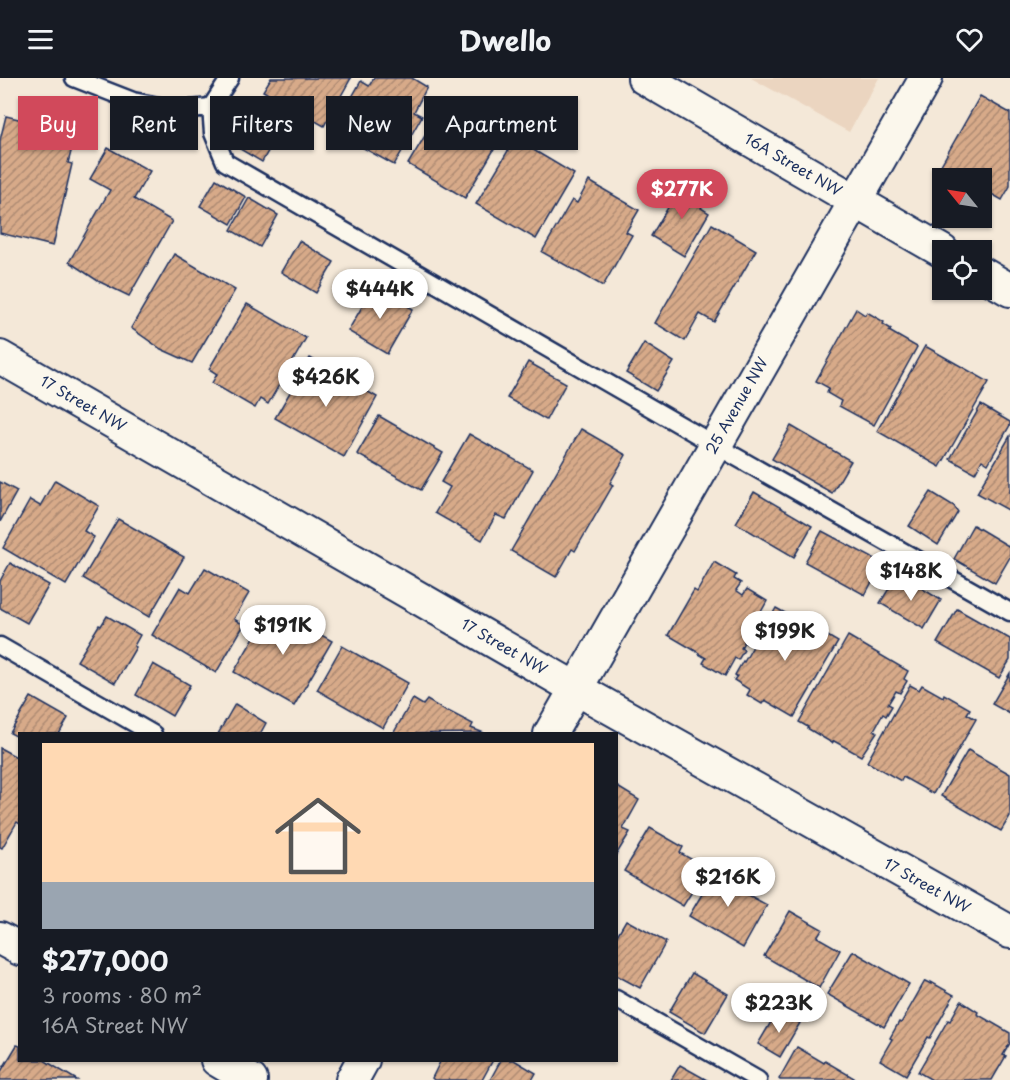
<!DOCTYPE html>
<meta charset="utf-8">
<style>
body{margin:0;font-family:"Playpen Sans",sans-serif;background:#242831;color:#f1f3f6;height:100vh;display:flex;flex-direction:column;font-size:22px;white-space:nowrap}
*{box-sizing:border-box;margin:0}
p{font-size:20px;color:#9ea1a6}
.icon{flex:none;width:33px;height:33px;fill:none;stroke:currentColor;stroke-width:2;stroke-linecap:round;stroke-linejoin:round}
.map{position:relative;flex:1;overflow:hidden}
.details{position:absolute;left:18px;top:654px;width:600px;height:330px;display:flex;flex-direction:column;background:#171b24;border-radius:0px;box-shadow:0 2px 4px #0004}
.details>*{flex:none}
.guide{position:absolute;left:18px;top:18px;width:600px;height:54px;display:flex;gap:12px}
.needle{width:39px;rotate:300deg}
.buttons{position:absolute;left:932px;top:90px;display:grid;gap:12px}
.buttons a{display:grid;place-items:center;width:60px;height:60px;border-radius:0px;background:#171b24;box-shadow:0 2px 4px #0004;font-size:30px}
.price{position:absolute;translate:-50% -51px;padding:0 14px;border-radius:21px;background:#fff;color:#222;font-size:20px;line-height:39px;filter:drop-shadow(0 2px 3px #0008)}
.price::after{content:'';position:absolute;left:50%;top:36px;width:18px;height:14px;margin-left:-9px;background:inherit;clip-path:polygon(0 0,100% 0,50% 100%)}
.price.on{background:#d1495b;color:#fff}
ul{padding:0;list-style:none}
li{display:grid;align-content:center;gap:12px;height:318px;padding:0 24px}
li+li{border-top:2px solid #363941}
li span{display:grid;place-items:center;height:186px;border-radius:0px;color:#555}
li>.icon{margin-inline-start:auto}
span .icon{width:108px;height:108px;fill:#fffc;stroke-width:1}
li b{font-size:26px}
.tag{padding:0 21px;border-radius:0px;background:#171b24;box-shadow:0 2px 4px #0004;font-size:21px;line-height:54px}
.tag.on{background:#d1495b;color:#fff}
header{display:flex;justify-content:space-between;align-items:center;height:78px;padding:0 24px;background:#171b24;font-size:27px;font-weight:700}
.map>svg:first-child{display:block}
.built{fill:#ebd5c0}
.building{fill:url(#building-hatch);stroke:#1b2f5e;stroke-width:1.5}
.lines{fill:none;stroke-linecap:round;stroke-linejoin:round}
.lane-casing{stroke:#1b2f5e;stroke-width:21}
.street-casing{stroke:#1b2f5e;stroke-width:36}
.lane{stroke:#fbf7ec;stroke-width:16}
.street{stroke:#fbf7ec;stroke-width:32}
.labels{text-anchor:middle;stroke-width:4.5;stroke-linejoin:round;paint-order:stroke}
.street-label{font-size:15px;fill:#1b2f5e;stroke:#fbf7ec}
</style>
<header><svg class="icon" aria-label="menu" viewBox="0 0 24 24"><path d="M4 6h16M4 12h16M4 18h16"/></svg>Dwello<svg class="icon" aria-label="heart" viewBox="0 0 24 24"><path d="M12 20l-8-8c-3-5 5-10 8-4 3-6 11-1 8 4z"/></svg></header>
<div class="map">
<svg width="1010" height="1002" viewBox="0 0 1010 1002">
<defs>
<pattern id="building-hatch" width="6" height="6" patternUnits="userSpaceOnUse" patternTransform="scale(1.5)"><rect width="6" height="6" fill="#d7aa89"/><path d="M-1 1l2-2M0 6l6-6M5 7l2-2" fill="none" stroke="#ae8b73"/></pattern>
</defs>
<rect width="100%" height="100%" fill="#f4e8d8"/>
<filter id="ink" filterUnits="userSpaceOnUse"><feTurbulence type="fractalNoise" baseFrequency=".0167" numOctaves="2"/><feDisplacementMap in="SourceGraphic" scale="12" xChannelSelector="R" yChannelSelector="G"/><feConvolveMatrix kernelMatrix="1 2 1 2 8 2 1 2 1" color-interpolation-filters="sRGB"/></filter>
<g filter="url(#ink)">
<polygon class="built" points="751,0 879,0 849,54"/>
<g class="building">
<polygon points="271,0 351,0 324,48 263,13"/>
<polygon points="374,0 412,0 427,9 414,34 422,38 394,87 333,53 361,3 369,8"/>
<polygon points="980,18 1010,35 1010,108 1002,122 981,110 981,100 965,100 941,87"/>
<polygon points="444,26 501,60 465,120 408,86"/>
<polygon points="6,38 76,55 68,85 72,86 53,168 0,155 0,62"/>
<polygon points="254,46 276,59 262,84 240,71"/>
<polygon points="515,61 574,96 536,161 476,126"/>
<polygon points="108,70 150,93 134,121 172,143 129,218 98,203 69,184 110,112 90,101"/>
<polygon points="216,101 246,119 231,146 200,128"/>
<polygon points="589,103 639,132 626,154 632,157 603,208 542,174 572,122 577,125"/>
<polygon points="682,106 707,120 701,130 709,135 684,178 651,158"/>
<polygon points="249,120 278,137 260,169 231,152"/>
<polygon points="712,146 756,172 714,244 700,236 685,263 655,245"/>
<polygon points="299,163 334,184 316,215 281,194"/>
<polygon points="174,176 235,212 192,285 161,271 131,250"/>
<polygon points="374,208 413,231 387,276 348,253"/>
<polygon points="247,226 306,260 268,326 260,321 255,330 212,305 217,296 209,291"/>
<polygon points="856,231 865,237 867,234 884,244 883,246 891,251 889,253 917,269 874,347 839,328 841,323 827,315 829,310 816,303"/>
<polygon points="644,265 674,284 656,313 626,295"/>
<polygon points="925,268 989,304 940,389 877,353"/>
<polygon points="310,280 377,319 344,379 275,340"/>
<polygon points="528,284 566,305 546,342 507,320"/>
<polygon points="981,327 1010,344 1010,347 988,386 982,382 975,395 950,381"/>
<polygon points="379,338 443,375 421,412 357,376"/>
<polygon points="791,348 851,383 832,415 772,381"/>
<polygon points="581,351 626,377 610,405 613,407 575,473 572,471 556,499 511,473"/>
<polygon points="469,356 533,392 506,441 496,437 482,462 435,435 450,409 441,404"/>
<polygon points="1010,358 1010,433 977,415"/>
<polygon points="55,402 99,428 84,453 94,459 66,507 3,470 30,422 40,428"/>
<polygon points="0,404 17,413 0,444"/>
<polygon points="754,414 812,448 794,479 736,445"/>
<polygon points="931,414 954,428 958,434 938,467 909,448"/>
<polygon points="118,441 184,479 149,539 83,500"/>
<polygon points="973,447 1010,469 1010,479 995,505 954,481"/>
<polygon points="822,453 882,485 865,517 805,484"/>
<polygon points="714,484 736,497 734,501 741,505 736,512 743,517 747,511 767,523 750,554 753,556 747,566 744,564 741,570 744,572 738,582 735,580 725,598 703,585 706,580 699,576 699,575 668,557 694,512 697,514"/>
<polygon points="10,485 49,507 27,545 0,530 0,503"/>
<polygon points="205,490 249,515 234,541 244,547 216,595 152,557 180,509 190,515"/>
<polygon points="898,496 941,522 924,551 880,525"/>
<polygon points="272,528 295,541 297,539 311,547 309,550 332,563 294,628 234,594"/>
<polygon points="776,530 803,545 804,544 838,564 794,639 765,622 762,626 747,617 750,612 734,602 737,598 735,597 743,583 744,584 764,549 763,548 770,536 772,537"/>
<polygon points="957,531 1010,561 1010,582 999,600 937,565"/>
<polygon points="107,538 140,557 134,568 136,569 115,605 77,583 99,547 101,548"/>
<polygon points="848,558 908,593 904,601 907,603 900,615 896,613 888,626 892,628 886,638 883,636 874,652 877,654 861,678 834,663 832,665 807,650 808,649 799,644"/>
<polygon points="342,568 408,605 383,650 317,612"/>
<polygon points="153,586 190,607 172,638 136,617"/>
<polygon points="1010,595 1010,636 992,626"/>
<polygon points="910,607 919,612 922,607 943,619 944,616 970,631 967,636 976,641 933,716 903,699 901,703 867,684"/>
<polygon points="31,619 68,640 59,656 20,656 20,660 10,655"/>
<polygon points="413,621 423,627 427,622 447,634 448,633 473,646 471,650 484,655 393,656"/>
<polygon points="235,626 266,645 260,656 218,656"/>
<polygon points="0,670 20,681 20,746 17,744 2,770 0,769"/>
<polygon points="968,672 1010,696 1010,738 1001,753 941,718"/>
<polygon points="616,708 639,722 623,751 630,754 616,777"/>
<polygon points="650,750 683,769 680,775 707,790 683,828 624,793"/>
<polygon points="718,789 748,807 743,814 767,827 743,870 689,838"/>
<polygon points="790,833 822,851 817,859 840,872 819,910 764,878"/>
<polygon points="626,842 666,864 640,910 616,897 616,859"/>
<polygon points="853,873 909,906 884,949 827,916"/>
<polygon points="692,895 728,916 705,955 669,934"/>
<polygon points="925,903 931,906 931,904 954,917 930,960 928,959 906,997 880,982 892,961 890,960 899,944 901,945"/>
<polygon points="961,923 978,934 977,936 1010,955 1010,965 1003,977 1006,978 992,1002 932,1002 918,994 948,942 950,943"/>
<polygon points="778,932 800,945 780,979 758,966"/>
<polygon points="17,967 20,968 20,982 44,982 77,1002 0,1002 0,995"/>
<polygon points="797,969 824,985 825,983 854,1000 853,1002 780,1002 779,1001"/>
<polygon points="493,982 482,1002 434,1002 432,1000 441,982"/>
<polygon points="501,982 514,982 536,995 532,1002 490,1002"/>
<polygon points="680,987 707,1002 671,1002"/>
</g>
<g class="lines">
<g class="lane-casing">
<g id="lane">
<polyline points="74,0 133,23 179,32 211,29 213,55 225,84 715,367 1010,534"/>
<polyline points="211,29 230,0"/>
<polyline points="0,568 153,656"/>
<polyline points="616,921 758,1002"/>
</g>
</g>
<g class="street-casing">
<g id="street">
<polyline points="644,0 942,173"/>
<polyline points="981,195 1010,212"/>
<polyline points="0,279 575,610 1010,854"/>
<polyline points="550,656 926,0"/>
<polyline points="0,860 20,871"/>
<polyline points="217,982 251,1002"/>
<polyline points="352,1002 363,982"/>
</g>
</g>
<use href="#lane" class="lane"/>
<use href="#street" class="street"/>
</g>
</g>
<g class="labels">
<g class="street-label">
<text transform="translate(793 87) rotate(30)" y="5">16A Street NW</text>
<text transform="translate(83 326) rotate(30)" y="5">17 Street NW</text>
<text transform="translate(737 328) rotate(-60)" y="5">25 Avenue NW</text>
<text transform="translate(504 569) rotate(30)" y="5">17 Street NW</text>
<text transform="translate(927 808) rotate(29)" y="5">17 Street NW</text>
</g>
</g>
</svg>
<div class="buttons">
<a><svg class="needle" viewBox="-14 -14 28 28"><path d="M0-13l5 13h-10z" fill="#e53935"/><path d="M0 13l5-13h-10z" fill="#9ea1a6"/></svg></a>
<a><svg class="icon" aria-label="locate" viewBox="0 0 24 24"><circle cx="12" cy="12" r="6"/><path d="M12 2v4M12 18v4M2 12h4M18 12h4"/></svg></a>
</div>
<b class="price on" style="left:682px;top:142px">$277K</b>
<b class="price" style="left:380px;top:242px">$444K</b>
<b class="price" style="left:326px;top:330px">$426K</b>
<b class="price" style="left:911px;top:524px">$148K</b>
<b class="price" style="left:283px;top:578px">$191K</b>
<b class="price" style="left:785px;top:584px">$199K</b>
<b class="price" style="left:728px;top:830px">$216K</b>
<b class="price" style="left:779px;top:956px">$223K</b>
<div class="guide">
<a class="tag on">Buy</a>
<a class="tag">Rent</a>
<a class="tag">Filters</a>
<a class="tag">New</a>
<a class="tag">Apartment</a>
</div>
<section class="details">
<ul>
<li><span style="background:linear-gradient(#ffd9b3 75%,#9aa5b1 0)"><svg class="icon" aria-label="home" viewBox="0 0 24 24"><path d="M3 11l9-7 9 7M6 9v11h12V9"/></svg></span><div><b>$277,000</b><p>3 rooms · 80 m²</p><p>16A Street NW</p></div></li>
</ul>
</section>
</div>
